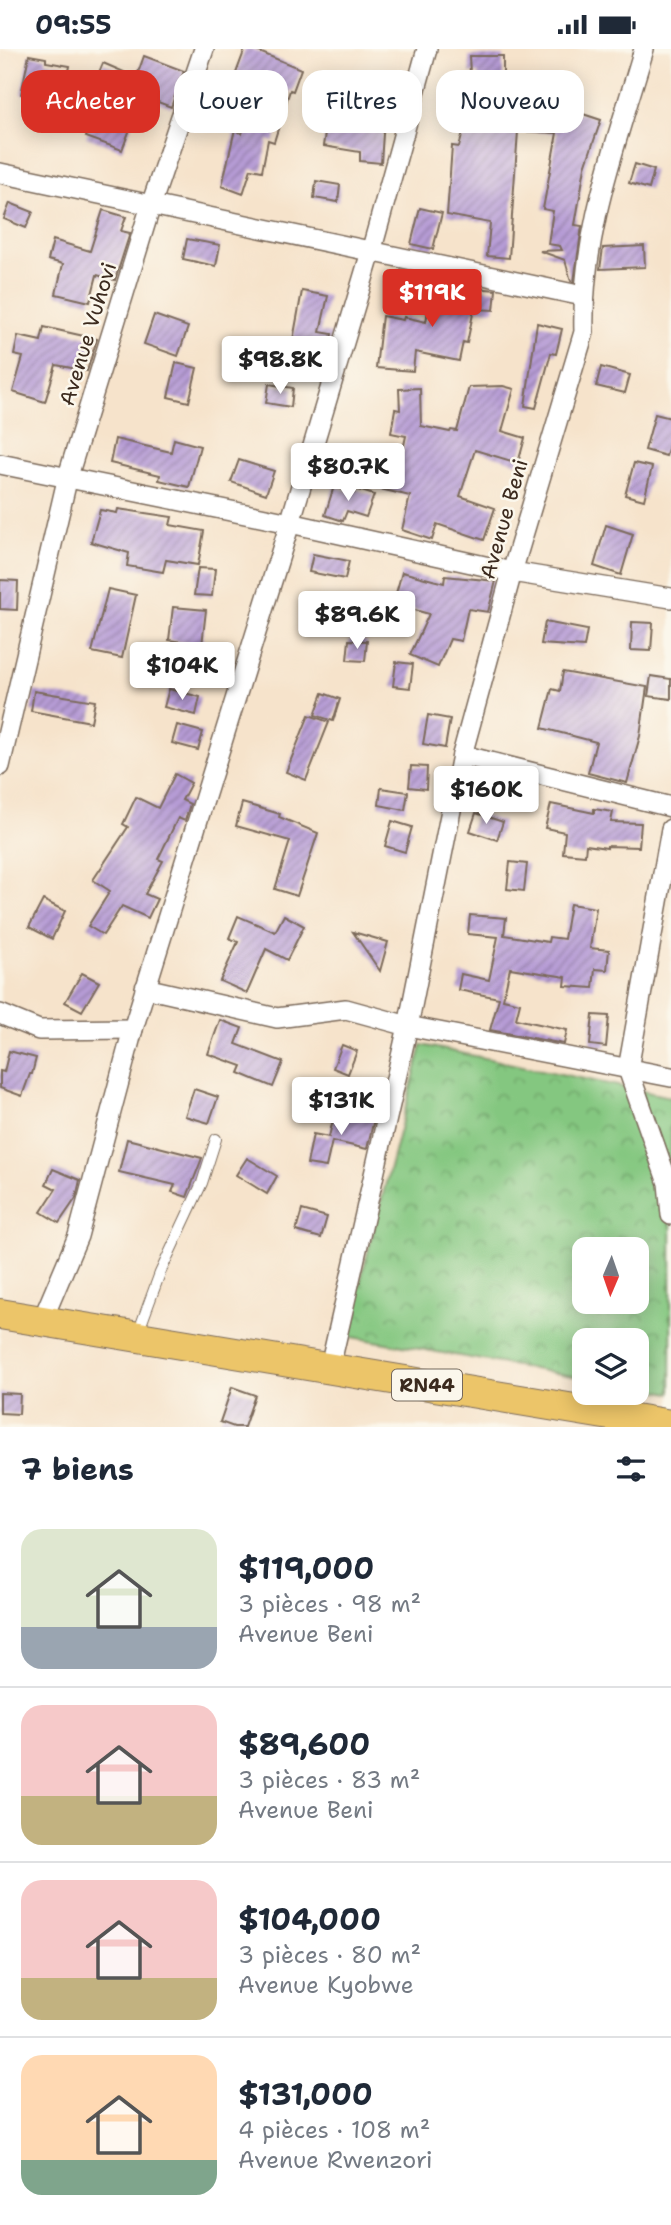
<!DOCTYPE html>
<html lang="fr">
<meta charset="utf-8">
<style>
body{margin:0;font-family:"Shantell Sans",sans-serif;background:#f2f2f3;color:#1f2937;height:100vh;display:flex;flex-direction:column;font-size:26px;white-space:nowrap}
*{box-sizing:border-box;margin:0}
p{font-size:23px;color:#747a83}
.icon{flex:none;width:38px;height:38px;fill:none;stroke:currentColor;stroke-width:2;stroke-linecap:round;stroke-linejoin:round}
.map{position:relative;height:1378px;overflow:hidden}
.side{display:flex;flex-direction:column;background:#fff;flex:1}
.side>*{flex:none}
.guide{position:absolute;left:21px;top:21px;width:630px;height:63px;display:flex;gap:14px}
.needle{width:46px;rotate:182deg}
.buttons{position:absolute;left:572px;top:1188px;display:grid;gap:14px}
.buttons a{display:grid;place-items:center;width:77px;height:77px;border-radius:14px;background:#fff;box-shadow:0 4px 18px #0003;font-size:35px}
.price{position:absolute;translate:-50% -60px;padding:0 16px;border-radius:7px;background:#fff;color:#222;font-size:23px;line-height:46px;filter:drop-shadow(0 2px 4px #0008)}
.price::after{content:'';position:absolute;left:50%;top:42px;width:21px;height:16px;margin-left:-10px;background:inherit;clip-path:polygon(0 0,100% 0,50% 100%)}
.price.current{background:#d93025;color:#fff}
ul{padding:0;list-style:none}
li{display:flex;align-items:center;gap:21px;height:175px;padding:0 21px}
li+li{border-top:2px solid #e0e1e3}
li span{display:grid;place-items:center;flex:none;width:196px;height:140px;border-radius:21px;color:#555}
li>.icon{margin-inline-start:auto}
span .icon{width:84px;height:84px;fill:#fffc;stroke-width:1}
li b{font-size:30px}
h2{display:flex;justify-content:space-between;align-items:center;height:84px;padding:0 21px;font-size:30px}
.tag{padding:0 24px;border-radius:21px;background:#fff;box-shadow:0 4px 18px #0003;font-size:24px;line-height:63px}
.tag.current{background:#d93025;color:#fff}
.status{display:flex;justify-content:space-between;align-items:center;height:49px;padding:0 35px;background:#fff;direction:ltr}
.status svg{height:19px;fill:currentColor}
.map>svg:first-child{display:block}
.park{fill:url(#park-crowns);stroke:#60784f;stroke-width:2;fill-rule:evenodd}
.building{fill:url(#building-hatch)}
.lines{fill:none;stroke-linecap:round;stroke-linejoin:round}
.service-casing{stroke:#7c6b5b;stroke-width:12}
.minor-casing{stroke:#7c6b5b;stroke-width:22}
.primary-casing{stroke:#7c6b5b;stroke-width:32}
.service{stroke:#fff;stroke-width:10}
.minor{stroke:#fff;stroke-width:19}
.primary{stroke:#ecc569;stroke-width:30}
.labels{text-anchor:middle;stroke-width:5;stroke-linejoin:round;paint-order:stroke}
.shield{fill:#fbf7ec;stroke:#75685c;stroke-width:2}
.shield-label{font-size:19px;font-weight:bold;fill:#3b2a1e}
.street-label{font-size:21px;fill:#3b2a1e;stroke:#fbf7ec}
</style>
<div class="status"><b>09:55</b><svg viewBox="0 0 49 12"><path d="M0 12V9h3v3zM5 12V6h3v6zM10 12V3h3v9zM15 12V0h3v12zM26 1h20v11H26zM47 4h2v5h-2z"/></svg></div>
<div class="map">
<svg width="671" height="1378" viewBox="0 0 671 1378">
<defs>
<pattern id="park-crowns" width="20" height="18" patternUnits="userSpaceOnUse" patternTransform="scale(1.75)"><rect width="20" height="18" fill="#84c780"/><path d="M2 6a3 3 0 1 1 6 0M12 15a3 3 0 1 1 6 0" fill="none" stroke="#6da268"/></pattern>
<pattern id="building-hatch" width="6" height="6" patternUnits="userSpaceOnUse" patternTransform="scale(1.75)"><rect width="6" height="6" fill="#b69bd5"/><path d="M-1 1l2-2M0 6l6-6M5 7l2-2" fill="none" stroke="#957fac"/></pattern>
</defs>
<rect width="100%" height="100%" fill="#fbf7ec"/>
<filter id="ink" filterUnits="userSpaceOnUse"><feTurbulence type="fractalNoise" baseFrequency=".0143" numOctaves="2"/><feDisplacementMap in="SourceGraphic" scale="14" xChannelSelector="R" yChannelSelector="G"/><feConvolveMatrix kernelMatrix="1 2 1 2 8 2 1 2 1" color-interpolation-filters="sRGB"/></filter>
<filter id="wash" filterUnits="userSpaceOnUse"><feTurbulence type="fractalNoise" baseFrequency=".00686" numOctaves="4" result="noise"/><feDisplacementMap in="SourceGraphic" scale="28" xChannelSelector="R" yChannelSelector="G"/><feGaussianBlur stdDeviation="1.57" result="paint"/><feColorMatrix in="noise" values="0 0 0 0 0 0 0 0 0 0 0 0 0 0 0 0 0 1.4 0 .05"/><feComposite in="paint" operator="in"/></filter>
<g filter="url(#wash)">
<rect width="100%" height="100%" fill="#f6e3cb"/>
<path class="park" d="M422,996L671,1048V1344L637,1338V1292H584V1329L346,1287ZM584,1200H637V1253H584Z"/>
<g id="blocks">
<g class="building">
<polygon points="245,0 252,0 301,20 293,42 290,41 274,93 268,91 262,122 251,120 243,145 222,137 235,80 242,85 246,73 248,74 260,36 235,27"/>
<polygon points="29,6 46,9 46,13 70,17 63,53 21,45"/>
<polygon points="144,7 184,22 171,58 150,50 152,45 133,38"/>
<polygon points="469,7 503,7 503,35 499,48 518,49 517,55 540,56 539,64 553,66 572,75 577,63 601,71 585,118 575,176 582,177 574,233 571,232 565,211 540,202 562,201 560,197 548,195 553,162 543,160 557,84 518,82 509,209 487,207 490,174 447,166 452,97 459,98 479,24 470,24"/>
<polygon points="103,14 124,23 114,47 93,38"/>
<polygon points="329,59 361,64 360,69 384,70 381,114 360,112 360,103 323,97"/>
<polygon points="95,62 132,75 122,101 86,88"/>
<polygon points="635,115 654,121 649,140 629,134"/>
<polygon points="316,132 340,136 338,153 314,149"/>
<polygon points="10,154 33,163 26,179 4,170"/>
<polygon points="420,159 442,164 433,200 411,195"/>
<polygon points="103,161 126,168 121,182 130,184 115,231 97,226 90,253 56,245 63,215 48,211 53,191 90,202"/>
<polygon points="187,190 220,196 216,217 183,210"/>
<polygon points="644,197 645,218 600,220 603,199"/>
<polygon points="432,238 475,247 475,239 496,241 494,261 474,260 467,294 463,293 459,312 415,303 413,322 376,319 382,267 403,271 404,268 426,273"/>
<polygon points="302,242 328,247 320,283 332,285 327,308 291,302"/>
<polygon points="154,266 188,278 178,307 144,295"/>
<polygon points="537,274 562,280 556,305 551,304 536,359 525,357"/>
<polygon points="44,278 97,290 87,322 56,316 45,353 13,343 23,308 14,306 18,287 41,292"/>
<polygon points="176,314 197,319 189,353 168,348"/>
<polygon points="601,318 630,326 625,344 596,337"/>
<polygon points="269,335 293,339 291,358 266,354"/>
<polygon points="503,337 514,340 502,382 525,389 518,414 475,401 460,447 495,459 484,491 437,475 432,491 402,481 410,447 376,439 380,419 398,423 406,387 391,384 395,360 400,361 399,340 420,339 421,377 450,383 451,381 457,382 469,338"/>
<polygon points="655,365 671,369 671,389 666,407 645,401"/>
<polygon points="115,390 171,403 174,390 200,397 189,438 159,431 160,426 110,414"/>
<polygon points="239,411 274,422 266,445 231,433"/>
<polygon points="634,414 652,418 644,451 625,446"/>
<polygon points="334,437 354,444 355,440 374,446 366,468 347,462 343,472 325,466"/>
<polygon points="118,460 172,468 170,476 204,482 198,516 166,511 163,523 127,517 129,504 91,493 100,461 117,464"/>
<polygon points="606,476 633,485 621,526 594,517"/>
<polygon points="313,505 349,512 345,530 309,523"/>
<polygon points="198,519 215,520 212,547 194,546"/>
<polygon points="402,523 444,534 445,527 496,532 488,563 468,560 461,592 450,590 438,618 410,606 429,565 393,555"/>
<polygon points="0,531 18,532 17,561 0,560"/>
<polygon points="108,540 136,546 122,609 92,603"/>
<polygon points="173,558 206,561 202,596 169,591"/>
<polygon points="545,573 587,581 584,598 541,595"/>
<polygon points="632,573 653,574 651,602 631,601"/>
<polygon points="349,591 367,592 365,612 347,611"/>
<polygon points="396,613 413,615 410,639 393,637"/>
<polygon points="563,623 647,638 640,687 627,734 588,724 596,693 542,679 552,640 560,642"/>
<polygon points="651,627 671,630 671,650 648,647"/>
<polygon points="169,640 200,648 196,666 164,658"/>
<polygon points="34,642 95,652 91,673 31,662"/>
<polygon points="323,644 340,650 333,672 315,666"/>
<polygon points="309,666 329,673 306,731 286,723"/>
<polygon points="428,666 450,670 445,699 423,695"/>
<polygon points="177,676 203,683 198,701 172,694"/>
<polygon points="411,717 427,718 426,740 409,738"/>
<polygon points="175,725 191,734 182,751 190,755 185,772 178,769 158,810 163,812 145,845 157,850 148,869 122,857 103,886 88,877 110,842 93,831 128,778 123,775 136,748 158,759"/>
<polygon points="381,739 408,743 405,761 379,756"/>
<polygon points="242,754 280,765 279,768 318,784 297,847 275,840 290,792 236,777"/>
<polygon points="551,755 594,764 594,760 613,763 611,773 641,774 639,798 607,797 607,799 586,796 585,806 563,804 565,783 545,779"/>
<polygon points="476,764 503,773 497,791 470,782"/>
<polygon points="392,772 412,778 405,803 385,797"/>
<polygon points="510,813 527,815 524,842 507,840"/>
<polygon points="43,851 65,862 52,890 29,878"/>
<polygon points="570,855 596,859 590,899 609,901 607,921 595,920 593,939 565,937 566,928 510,919 503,950 520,954 516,970 567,981 564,995 490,981 499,949 458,941 461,925 489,931 498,888 468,885 470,866 506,869 504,886 548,893 549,888 564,890"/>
<polygon points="284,866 304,877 287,911 266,900 247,944 220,932 238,893 229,889 238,867 275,883"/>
<polygon points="353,883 388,893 380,922"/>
<polygon points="82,924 99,933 82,962 65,953"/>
<polygon points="593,966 609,967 606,998 590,996"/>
<polygon points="220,971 242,979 236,995 283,1013 273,1038 239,1024 242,1017 208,1005"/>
<polygon points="342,996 357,1002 348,1025 333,1019"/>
<polygon points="9,1002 36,1009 32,1025 30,1025 22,1047 0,1039 0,1022 4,1023"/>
<polygon points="194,1040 218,1048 209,1074 185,1067"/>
<polygon points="335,1062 374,1070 367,1100 332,1092 326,1118 307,1115 313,1085 329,1088"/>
<polygon points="127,1090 202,1109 187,1148 172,1143 175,1136 119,1123"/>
<polygon points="247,1109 277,1127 267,1145 236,1126"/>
<polygon points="53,1120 80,1131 76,1149 59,1174 41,1163 56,1140 46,1135"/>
<polygon points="302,1161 327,1168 321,1189 296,1182"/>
<polygon points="232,1338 255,1346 244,1378 234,1378 220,1373"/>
<polygon points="0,1344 20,1345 19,1365 0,1364"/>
</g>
</g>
</g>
<g filter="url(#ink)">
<use href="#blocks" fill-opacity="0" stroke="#7c6b5b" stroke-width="2"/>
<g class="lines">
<g class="service-casing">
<polyline id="service" points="138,1284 160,1224 202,1134 216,1090"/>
</g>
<g class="minor-casing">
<g id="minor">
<polyline points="0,124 583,247"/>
<polyline points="0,415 290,474 512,523 671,549"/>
<polyline points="462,706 671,758"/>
<polyline points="0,717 68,427 151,156 204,0"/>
<polyline points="671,780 628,1020 668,1134 671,1166"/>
<polyline points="145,939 277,969 346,960 408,977 671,1028"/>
<polyline points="0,965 39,981 133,980"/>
<polyline points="42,1272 78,1187 133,980 290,474 371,203 427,0"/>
<path d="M330,1318L408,977L462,706L512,523L584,283C581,185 617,93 644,0"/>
</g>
</g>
<g class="primary-casing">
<polyline id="primary" points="0,1265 671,1376"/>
</g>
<use href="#service" class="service"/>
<use href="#minor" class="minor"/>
<use href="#primary" class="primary"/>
</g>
</g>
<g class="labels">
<rect class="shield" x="392" y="1320.5" width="70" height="31" rx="5"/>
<g class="shield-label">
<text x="427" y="1343">RN44</text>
</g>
<g class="street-label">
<text transform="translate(88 285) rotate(-73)" y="7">Avenue Vuhovi</text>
<text transform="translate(504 470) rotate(-74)" y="7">Avenue Beni</text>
</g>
</g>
</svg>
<div class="buttons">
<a><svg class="needle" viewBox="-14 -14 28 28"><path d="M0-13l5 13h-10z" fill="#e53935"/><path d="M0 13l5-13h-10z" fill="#747a83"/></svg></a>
<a><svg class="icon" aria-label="layers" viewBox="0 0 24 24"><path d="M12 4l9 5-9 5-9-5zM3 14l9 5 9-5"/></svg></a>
</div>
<b class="price current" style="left:432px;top:280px">$119K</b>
<b class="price" style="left:280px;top:347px">$98.8K</b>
<b class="price" style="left:348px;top:454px">$80.7K</b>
<b class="price" style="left:357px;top:602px">$89.6K</b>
<b class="price" style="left:182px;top:653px">$104K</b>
<b class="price" style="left:486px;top:777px">$160K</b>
<b class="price" style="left:341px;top:1088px">$131K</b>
<div class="guide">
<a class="tag current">Acheter</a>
<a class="tag">Louer</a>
<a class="tag">Filtres</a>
<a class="tag">Nouveau</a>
</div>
</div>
<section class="side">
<h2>7 biens<svg class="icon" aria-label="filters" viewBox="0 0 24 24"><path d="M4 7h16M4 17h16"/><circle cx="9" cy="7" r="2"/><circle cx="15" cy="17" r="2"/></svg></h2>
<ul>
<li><span style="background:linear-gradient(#dfe7d0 70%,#9aa5b1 0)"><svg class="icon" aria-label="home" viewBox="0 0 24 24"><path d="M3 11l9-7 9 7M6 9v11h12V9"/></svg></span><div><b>$119,000</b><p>3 pièces · 98 m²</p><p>Avenue Beni</p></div></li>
<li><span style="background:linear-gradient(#f6c9c9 65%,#c2b280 0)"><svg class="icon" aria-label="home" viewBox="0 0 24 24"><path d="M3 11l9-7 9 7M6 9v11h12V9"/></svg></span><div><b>$89,600</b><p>3 pièces · 83 m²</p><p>Avenue Beni</p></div></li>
<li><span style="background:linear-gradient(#f6c9c9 70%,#c2b280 0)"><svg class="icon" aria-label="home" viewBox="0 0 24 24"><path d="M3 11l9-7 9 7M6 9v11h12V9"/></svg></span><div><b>$104,000</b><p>3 pièces · 80 m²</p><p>Avenue Kyobwe</p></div></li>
<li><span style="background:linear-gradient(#ffd9b3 75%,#7fa58c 0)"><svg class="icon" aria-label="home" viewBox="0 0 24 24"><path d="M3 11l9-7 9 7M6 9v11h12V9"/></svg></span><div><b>$131,000</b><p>4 pièces · 108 m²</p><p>Avenue Rwenzori</p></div></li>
</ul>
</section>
